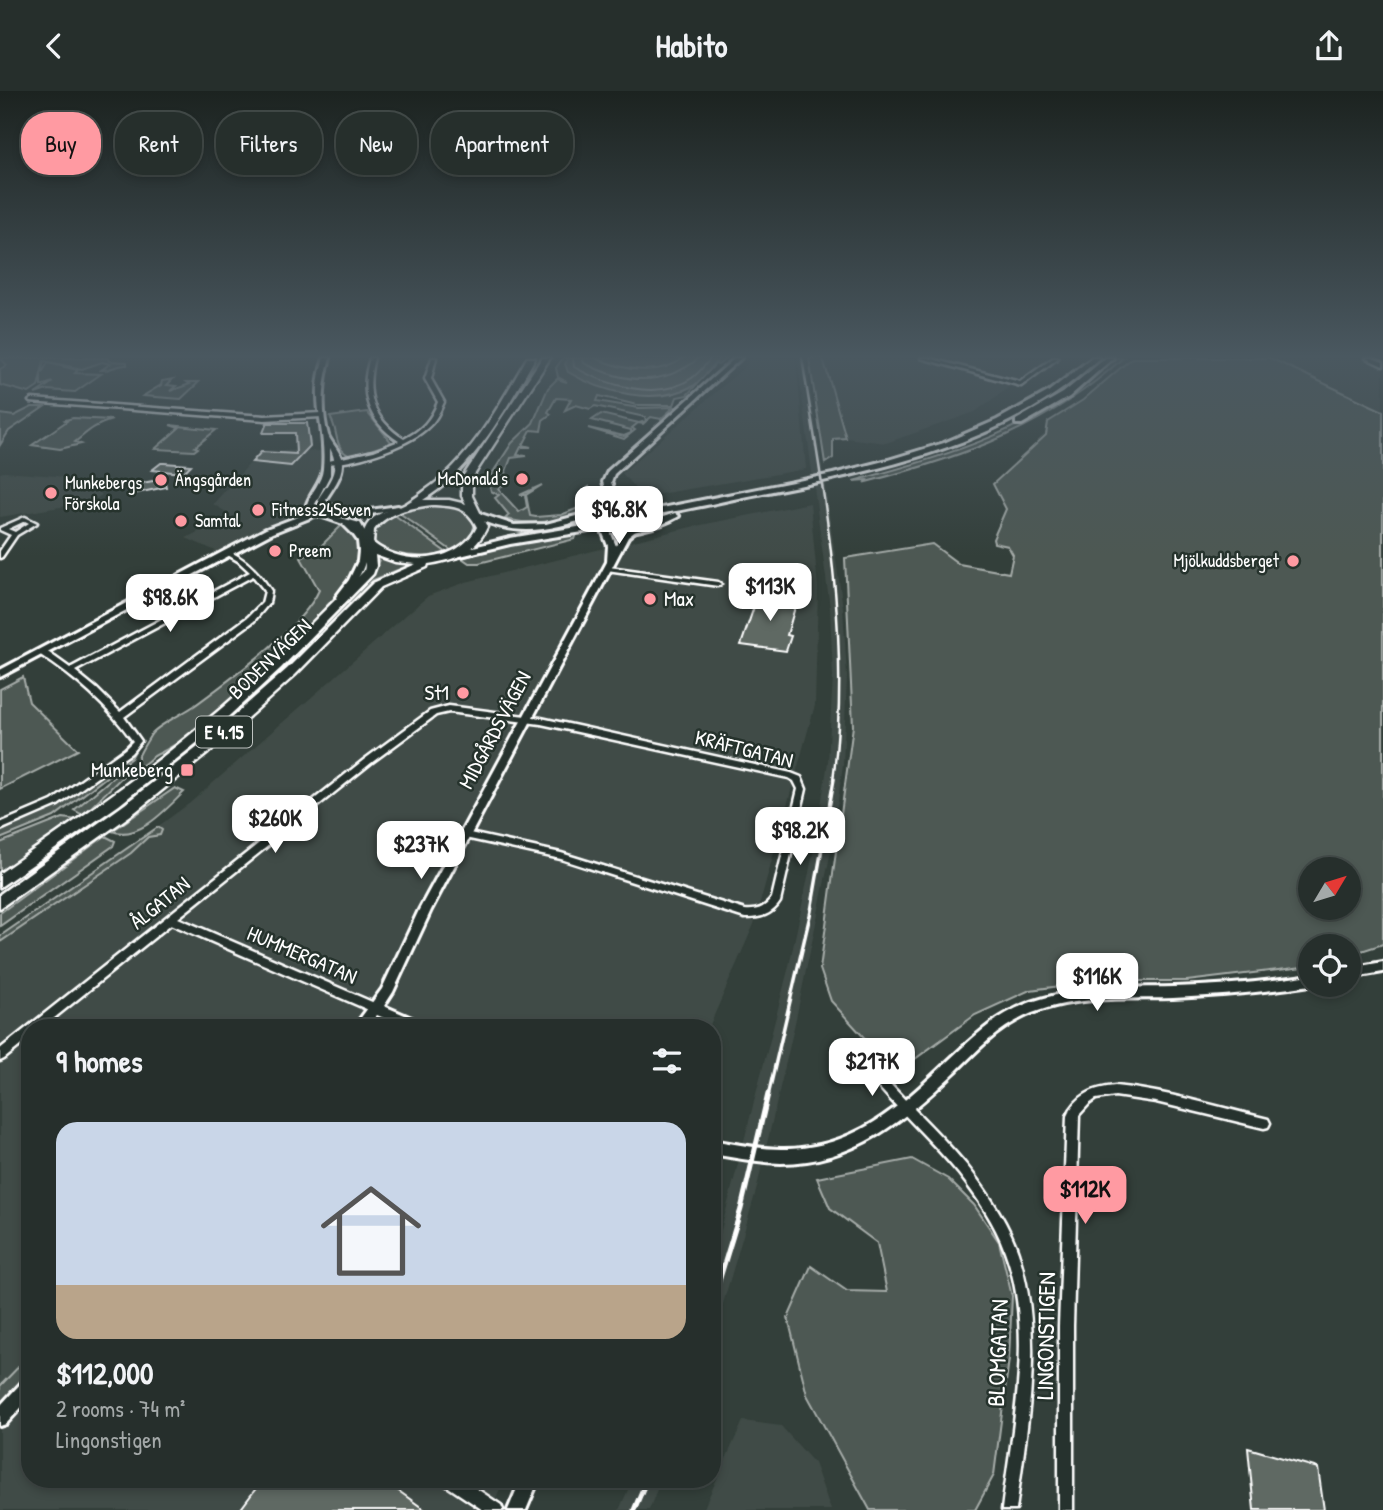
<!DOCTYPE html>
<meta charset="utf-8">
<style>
body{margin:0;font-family:"Patrick Hand",sans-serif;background:#323b38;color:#f1f3f6;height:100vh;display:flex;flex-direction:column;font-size:26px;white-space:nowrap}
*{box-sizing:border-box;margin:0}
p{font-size:23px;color:#a4a9a9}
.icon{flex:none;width:38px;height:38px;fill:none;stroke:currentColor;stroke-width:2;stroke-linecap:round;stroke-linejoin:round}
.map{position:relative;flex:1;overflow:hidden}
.details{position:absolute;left:21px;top:928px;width:700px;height:469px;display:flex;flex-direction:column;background:#262f2c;border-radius:28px;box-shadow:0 4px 10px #0003,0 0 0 2px #424a48}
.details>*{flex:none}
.guide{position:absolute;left:21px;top:21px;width:700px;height:63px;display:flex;gap:14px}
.needle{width:46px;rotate:52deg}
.tools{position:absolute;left:1298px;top:766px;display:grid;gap:14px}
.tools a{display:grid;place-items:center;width:63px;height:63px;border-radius:50%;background:#262f2c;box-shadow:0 4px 10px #0003,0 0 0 2px #424a48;font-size:35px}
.price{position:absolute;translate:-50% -60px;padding:0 16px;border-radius:14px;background:#fff;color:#222;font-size:23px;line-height:46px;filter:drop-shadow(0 2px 4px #0008)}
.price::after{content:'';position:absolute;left:50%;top:42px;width:21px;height:16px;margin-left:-10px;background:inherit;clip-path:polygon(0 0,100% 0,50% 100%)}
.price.on{background:#ff9aa2;color:#111}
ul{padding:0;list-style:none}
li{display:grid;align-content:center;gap:14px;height:371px;padding:0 35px}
li span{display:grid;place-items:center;height:217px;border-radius:21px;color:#555}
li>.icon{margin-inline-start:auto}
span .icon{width:126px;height:126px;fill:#fffc;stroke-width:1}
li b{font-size:30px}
h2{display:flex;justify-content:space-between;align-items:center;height:84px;padding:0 35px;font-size:30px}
.tag{padding:0 24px;border-radius:28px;background:#262f2c;box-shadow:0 4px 10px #0003,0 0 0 2px #424a48;font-size:24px;line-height:63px}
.tag.on{background:#ff9aa2;color:#111}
header{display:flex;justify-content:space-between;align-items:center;height:91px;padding:0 35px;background:#262f2c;font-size:32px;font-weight:700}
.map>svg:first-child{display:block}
.built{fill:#404c47}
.green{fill:#4d5853;stroke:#a6aca9;stroke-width:2;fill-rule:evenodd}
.water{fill:#737b78;stroke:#abb0ae;stroke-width:2}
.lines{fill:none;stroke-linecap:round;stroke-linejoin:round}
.shore{stroke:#c7cac9;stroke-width:2}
.building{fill:#5f6964;stroke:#fff;stroke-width:2}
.minor-casing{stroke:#fff;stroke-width:5}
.tertiary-casing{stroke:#fff;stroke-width:6}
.secondary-casing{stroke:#fff;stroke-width:6}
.primary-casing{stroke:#fff;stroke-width:5}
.minor{fill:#26332d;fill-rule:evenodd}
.tertiary{fill:#26332d;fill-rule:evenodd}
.secondary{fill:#26332d;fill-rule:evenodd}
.primary{fill:#26332d;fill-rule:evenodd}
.rail-far2{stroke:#fff;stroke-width:2.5}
.rail-far1{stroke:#fff;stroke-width:3.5}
.rail{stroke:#fff;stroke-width:5}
.poi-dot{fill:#ff9aa2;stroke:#26332d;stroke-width:2.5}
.labels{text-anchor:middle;stroke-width:5;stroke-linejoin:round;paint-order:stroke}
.far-poi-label{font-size:18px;fill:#fff;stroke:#26332d;text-anchor:start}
.shield{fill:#26332d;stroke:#bec2c0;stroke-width:2}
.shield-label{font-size:19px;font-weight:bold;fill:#fff}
.poi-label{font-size:21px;fill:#fff;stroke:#26332d;text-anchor:end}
.street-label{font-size:21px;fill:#fff;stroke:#26332d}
.near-street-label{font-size:24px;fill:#fff;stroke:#26332d}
</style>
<header><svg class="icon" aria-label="back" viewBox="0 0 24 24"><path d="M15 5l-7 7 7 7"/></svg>Habito<svg class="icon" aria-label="share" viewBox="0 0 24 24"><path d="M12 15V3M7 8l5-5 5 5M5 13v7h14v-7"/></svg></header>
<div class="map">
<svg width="1383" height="1419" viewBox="0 0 1383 1419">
<rect width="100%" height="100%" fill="#333f3a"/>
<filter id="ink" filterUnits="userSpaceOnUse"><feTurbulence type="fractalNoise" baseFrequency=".0143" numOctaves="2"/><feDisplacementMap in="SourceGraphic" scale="14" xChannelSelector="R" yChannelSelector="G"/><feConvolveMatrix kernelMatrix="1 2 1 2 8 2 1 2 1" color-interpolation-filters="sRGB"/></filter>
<g filter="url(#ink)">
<g class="built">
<polygon points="749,267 796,267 806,378 642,406 622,382 745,276"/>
<polygon points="797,267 806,267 843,517 847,586 843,673 831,760 795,932 756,1100 712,1250 712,1174 789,875 814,758 828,671 833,585 830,517"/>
<polygon points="823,267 1049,267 975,321 886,352 846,347"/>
<polygon points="1270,267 1383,267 1383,320"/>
<polygon points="262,359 322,360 321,387 308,409 312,420 218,461 186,447 231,424 213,413"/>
<polygon points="4,381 57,385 97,398 102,404 90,411 0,426 0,382"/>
<polygon points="810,412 818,497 815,614 754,833 709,936 30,936 30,1388 504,1388 491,1419 0,1419 0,851 190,712 428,505 466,491 691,436"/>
<polygon points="743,1330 781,1335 814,1372 831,1419 703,1419"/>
<polygon points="633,1388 661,1388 649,1419 619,1419"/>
</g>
<g class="green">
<path d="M0,267H108L109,270L127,271V274C117,273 111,280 101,279L110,273L102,271L82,278L44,270L38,296L29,302L0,294V278L7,274Z"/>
<path d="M563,267H727L718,274L715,273L687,304L677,306L674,314H637L599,305L597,310L639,317L674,316L661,328L651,326L643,333L638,332L632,337L635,339L624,348L588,337L624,345L631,342V339L592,329L601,323L639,332L646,330L645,326L595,315L590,318L576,314L565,319L571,308L556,307L548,321L551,323L543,329L541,340L531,339L523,354L531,356H521L517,364L527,365L511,367L506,380L508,390L498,398L519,421L527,416L525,404H520L542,394L526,404L530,425L536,426L561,424L586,414V398L589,396L592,416C568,431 534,435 505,428L509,424L495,407L499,404L491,400L488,389L512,352L533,332L548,297L557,288L567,291L558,286L556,277Z"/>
<polygon points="809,267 823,267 846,347 833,348 833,367 825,372"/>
<path d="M1115,267H1123C1048,336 964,366 866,391L867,389L853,390C949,365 1041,337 1115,267Z"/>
<path d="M1132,267H1270L1383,320V853L1349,864V856H1311V874L1303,876L1187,890H1099L1030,899L975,924L915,968L890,975L831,910L820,878L853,635L845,467L932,453L959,473L1009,482L1013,464L1008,455L994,452L993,448L1006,418L993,393L1046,344L1048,331L1083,309ZM1311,779H1349V817H1311Z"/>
<polygon points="48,272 78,279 75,282 101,283 75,301 47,299 35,303 53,291 41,295 41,283"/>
<polygon points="173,288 167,294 176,295 170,300 190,293 187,291 199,291 181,308 143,305 161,294 162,290"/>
<polygon points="32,316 44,316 9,340 0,354 0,323 14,325"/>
<path d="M367,321L392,352L351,365C333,359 339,339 330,326Z"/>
<path d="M73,327L112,329C93,335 90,339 75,351L81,353L60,358L32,354L67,330L65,329Z"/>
<polygon points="170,334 216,339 195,356 198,357 194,360 155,358 179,337"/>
<path d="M427,414C446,415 465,415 475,432L471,447L452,460L398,421Z"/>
<path d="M393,423L447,462C415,472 336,458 393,423Z"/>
<path d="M342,434C364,445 362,473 350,490C300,543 220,634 156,664C148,668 144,676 134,678C136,666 144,655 150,645C154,636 184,622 194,615C228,590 303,536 319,499L301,467L317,459Z"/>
<polygon points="577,443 575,448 479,472 469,472 462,467 505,454"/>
<polygon points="380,467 412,473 373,489 246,616 178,674 0,806 0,801 130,709 194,657 283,577 369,489"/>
<polygon points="23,586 29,611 78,659 0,698 0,598"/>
<polygon points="136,658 131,667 54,726 0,748 0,741 63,710"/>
<polygon points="123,678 125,679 123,685 83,724 74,719"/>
<path d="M175,697L184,701C166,718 139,750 112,740Z"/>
<polygon points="63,727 77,729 0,783 0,752"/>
<polygon points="158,736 162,739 160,744 148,746 131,762 0,851 0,845"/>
<polygon points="105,745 115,750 113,755 0,835 0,822"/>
<polygon points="912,1068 948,1088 974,1114 999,1151 1012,1205 1009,1268 994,1384 975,1419 870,1419 807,1304 788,1227 811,1175 847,1200 887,1201 877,1152 830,1117 817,1087"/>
<polygon points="30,1264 30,1282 0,1314 0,1295"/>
</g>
<path class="water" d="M568,267H720C712,275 703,289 693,295C655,315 603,302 568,281L565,273Z"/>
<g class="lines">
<g class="shore">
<path d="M573,267L574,276C606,294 658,311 692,287C699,282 705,274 711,267"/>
<path d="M582,267L584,272C623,292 664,296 699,267"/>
<path d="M595,267C623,279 658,286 684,267"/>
</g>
</g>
<g class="building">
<polygon points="267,332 307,332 310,355 291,375 252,371 261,361 296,363 295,342 263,342"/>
<polygon points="161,372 164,372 191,374 183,382 152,379"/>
<polygon points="164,388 166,396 132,403 131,394"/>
<polygon points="758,504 797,509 787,544 791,545 786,560 741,554"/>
<polygon points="1248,1357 1318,1377 1324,1419 1254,1419"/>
<polygon points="263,1388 382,1388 425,1419 240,1419"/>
</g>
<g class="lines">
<g class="minor-casing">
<g id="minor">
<path d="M370,267H374C365,302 372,328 404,348C422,339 431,329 438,311L425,288L432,267H436L431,288L444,311C439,322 435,331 426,338C405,357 352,373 324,373V371L374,360L399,350C368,330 359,302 370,267Z"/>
<polygon points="921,267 928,267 1020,291 1053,267 1058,267 1021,295"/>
<polygon points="1366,267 1372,267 1383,271 1383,275"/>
<polygon points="32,308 265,325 321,322 324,324 321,326 265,329 30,311 29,310"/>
<path d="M25,426L37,432L17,444L2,466L0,467V460L11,444L0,439V437ZM25,430L29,432L15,441L8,438Z"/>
<path d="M228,460C247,468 260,483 271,500L269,512L254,530L124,626L141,650L131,662L58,714L0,739V732L52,710L125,658L133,650C107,614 76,587 39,563L38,561L39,559H45L70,577L250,481L238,470L226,463V461ZM253,485L265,500L262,512L248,526L120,621L97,598L75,580Z"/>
<polygon points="609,476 718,491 721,493 718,495 607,479 606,478"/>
<path d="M449,615L541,627L791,682L801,686L806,698L780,811C772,824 760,827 745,827L561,768L465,747L462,746L460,744L462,742L465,741L561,762L745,819C757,820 765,817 772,807L798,698L794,690L789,687L541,633L449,621L436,624L371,672L178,827L379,914L380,917L379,920L375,921L371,920L171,833L43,936H30V947L4,968L0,970V958L365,668L430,620Z"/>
<path d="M866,968L870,970C900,1007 937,1038 967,1075C987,1100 1008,1131 1018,1161C1045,1246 1027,1333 1016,1419H1002C1012,1337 1035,1240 1005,1160C995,1132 977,1106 959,1083C929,1046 892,1014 862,976L860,973L862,970Z"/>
<path d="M1115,995C1166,1000 1215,1015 1264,1027L1268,1028L1270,1032L1268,1036L1264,1037L1156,1011L1115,1005L1096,1008L1089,1013L1079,1024L1073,1235V1419H1059V1235L1067,1025C1077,1004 1093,997 1115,995Z"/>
<polygon points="442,1388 462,1388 501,1414 503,1419 483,1419 444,1393"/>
</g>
</g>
<g class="tertiary-casing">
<g id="tertiary">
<path d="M324,267H330C323,289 321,321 328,344C332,354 342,361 342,373C342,386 332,398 326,408L328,414L356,421L398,415L402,417L398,419L356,425L330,419L323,422L360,432L371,451L366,453C370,474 355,492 343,508H337L336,506L349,489L358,470L359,460L358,450L353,443L343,433L317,424L272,442L0,586V579L266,438L313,420L307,413C311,401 322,391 323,378C327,337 309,310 324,267ZM330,357C341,378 330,390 318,408L322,417L319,418L315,413L330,384Z"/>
<polygon points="735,267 741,267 614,383 611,391 620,418 613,420 603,391 608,380"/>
<path d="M602,435H608L616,455C620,446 626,436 637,436L638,438L628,446L431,819L393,901L384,915L423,932L424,936H405L377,924L367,936H354L382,898L419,819L607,471L608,455L601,437Z"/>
<polygon points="1383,871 1383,881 1349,887 1349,877"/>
<path d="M1311,884V894C1265,901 1219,905 1173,907C1129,908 1083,905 1041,919C1005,930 981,955 955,981C906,1028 853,1072 781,1072C758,1071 735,1067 712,1063V1049C735,1053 758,1058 781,1058C853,1059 900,1016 949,969C978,942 1002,919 1041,908C1084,895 1129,897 1173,896C1219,895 1265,891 1311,884Z"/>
<polygon points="30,1287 30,1307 6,1333 0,1335 0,1315 24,1289"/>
<polygon points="521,1388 539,1388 526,1419 508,1419"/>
</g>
</g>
<g class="secondary-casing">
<g id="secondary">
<path d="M1092,267H1099C1009,354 877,380 758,403C727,409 696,417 664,422C645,425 626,418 606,422L603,427L604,432C624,445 654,428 675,422L679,425C663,435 618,449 601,438L510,453L452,467L447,464L449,462L510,447L596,433V425C548,439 522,447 475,427L474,425L478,422L514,434L546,433L614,415L662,417L833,383L888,369L944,352L997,329L1048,301Z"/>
<polygon points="1106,267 1113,267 1069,306 1022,333 1016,333 1016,329 1063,302"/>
</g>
</g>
<g class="primary-casing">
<path id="primary" d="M527,267H535C506,318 474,378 423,409H449L466,413L462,405V387L542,267H550L472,387V405L487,436C475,462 455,469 428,473L427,476L381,496L295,584L208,662L135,721L0,817V803L125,713L198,656L287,578L373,492L416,473L395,471L375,464L376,475L373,483L281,577L219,634L119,714L0,796V782C71,733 144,684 210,627C264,582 314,530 364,480C368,466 358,451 365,438C375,417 396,421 409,411C414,408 421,403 426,399C471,368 500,313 527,267ZM432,414C453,415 467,415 477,436C459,473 403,476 373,452L374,439C387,421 410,417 432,414Z"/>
</g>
<use href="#minor" class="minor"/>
<use href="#tertiary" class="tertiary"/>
<use href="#secondary" class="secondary"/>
<use href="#primary" class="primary"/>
<path class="rail-far2" d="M802,267C824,407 852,548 833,689"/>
<polyline class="rail-far1" points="768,1005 811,820 834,688"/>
<g class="rail">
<polyline points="712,1213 741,1118 768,1003"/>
<polyline points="634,1419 647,1388"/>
</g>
</g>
</g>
<linearGradient id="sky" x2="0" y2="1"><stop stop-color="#1c2320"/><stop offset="0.57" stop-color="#4a5860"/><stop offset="1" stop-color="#4a5860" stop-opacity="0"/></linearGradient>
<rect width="1383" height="465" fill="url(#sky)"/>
<g class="poi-dot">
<circle cx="522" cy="388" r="7"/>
<circle cx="161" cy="389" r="7"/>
<circle cx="51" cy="402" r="7"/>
<circle cx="258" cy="419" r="7"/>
<circle cx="181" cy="430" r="7"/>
<circle cx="275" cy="460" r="7"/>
<circle cx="1293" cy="470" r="7"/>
<circle cx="650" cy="508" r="7"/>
<circle cx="463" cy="602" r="7"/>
<rect x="180" y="672" width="14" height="14" rx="3.5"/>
</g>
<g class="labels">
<g class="far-poi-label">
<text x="508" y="394" text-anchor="end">McDonald's</text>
<text x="175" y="395">Ängsgården</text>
<text x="65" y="398">Munkebergs<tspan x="65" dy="21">Förskola</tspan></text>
<text x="272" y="425">Fitness24Seven</text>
<text x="195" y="436">Samtal</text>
<text x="289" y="466">Preem</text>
<text x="1279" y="476" text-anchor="end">Mjölkuddsberget</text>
</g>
<rect class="shield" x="196" y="625.5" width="56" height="31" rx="5"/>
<g class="shield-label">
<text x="224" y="648">E 4.15</text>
</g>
<g class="poi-label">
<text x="664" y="515" text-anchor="start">Max</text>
<text x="449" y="609">St1</text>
<text x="173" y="686">Munkeberg</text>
</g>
<g class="street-label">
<text transform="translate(270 568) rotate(-44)" y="7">BODENVÄGEN</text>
<text transform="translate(495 639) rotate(-62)" y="7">MIDGÅRDSVÄGEN</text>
<text transform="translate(744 658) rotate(14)" y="7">KRÄFTGATAN</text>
<text transform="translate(160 812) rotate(-39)" y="7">ÅLGATAN</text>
<text transform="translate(302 864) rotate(23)" y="7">HUMMERGATAN</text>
</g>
<g class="near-street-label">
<text transform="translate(1046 1245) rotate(-89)" y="8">LINGONSTIGEN</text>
<text transform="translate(998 1262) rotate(-88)" y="8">BLOMGATAN</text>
</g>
</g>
</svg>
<div class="tools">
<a><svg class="needle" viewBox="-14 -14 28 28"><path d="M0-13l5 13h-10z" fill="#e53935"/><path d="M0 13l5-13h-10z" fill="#a4a9a9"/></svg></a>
<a><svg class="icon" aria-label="locate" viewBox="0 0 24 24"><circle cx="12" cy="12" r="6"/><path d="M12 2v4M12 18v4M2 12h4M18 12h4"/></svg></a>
</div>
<b class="price" style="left:619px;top:455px">$96.8K</b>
<b class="price" style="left:770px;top:532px">$113K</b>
<b class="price" style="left:170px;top:543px">$98.6K</b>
<b class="price" style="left:275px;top:764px">$260K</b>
<b class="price" style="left:800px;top:776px">$98.2K</b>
<b class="price" style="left:421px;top:790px">$237K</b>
<b class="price" style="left:1097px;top:922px">$116K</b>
<b class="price" style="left:872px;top:1007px">$217K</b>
<b class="price on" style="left:1085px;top:1135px">$112K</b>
<div class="guide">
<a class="tag on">Buy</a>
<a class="tag">Rent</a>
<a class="tag">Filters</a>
<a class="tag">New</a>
<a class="tag">Apartment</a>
</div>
<section class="details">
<h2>9 homes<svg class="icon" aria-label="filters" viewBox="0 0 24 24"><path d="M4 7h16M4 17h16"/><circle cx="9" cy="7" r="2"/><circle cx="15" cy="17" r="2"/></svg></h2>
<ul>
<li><span style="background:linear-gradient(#c9d6e8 75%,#b9a48a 0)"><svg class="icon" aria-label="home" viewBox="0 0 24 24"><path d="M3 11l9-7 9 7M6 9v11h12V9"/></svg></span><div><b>$112,000</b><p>2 rooms · 74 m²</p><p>Lingonstigen</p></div></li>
</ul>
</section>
</div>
